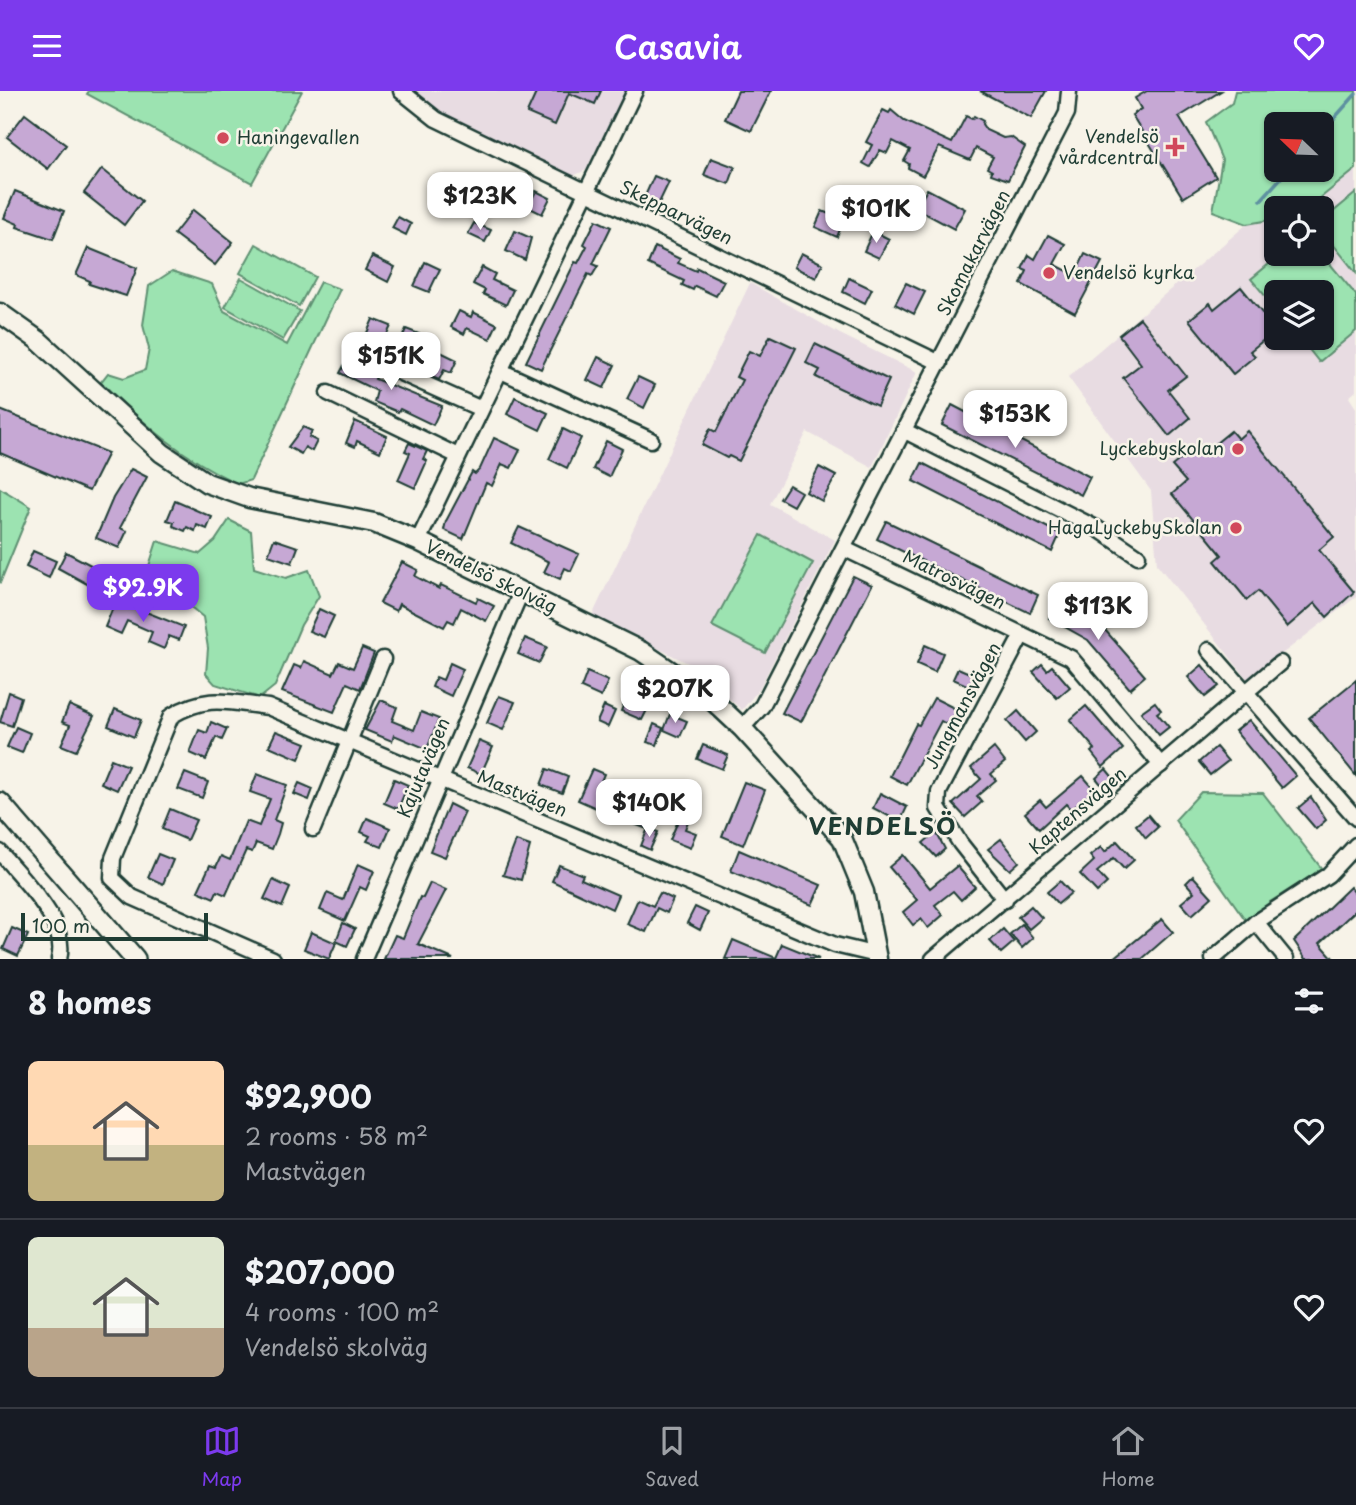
<!DOCTYPE html>
<meta charset="utf-8">
<style>
body{margin:0;font-family:"Playpen Sans",sans-serif;background:#242831;color:#f1f3f6;height:100vh;display:flex;flex-direction:column;font-size:26px;white-space:nowrap}
*{box-sizing:border-box;margin:0}
p{font-size:23px;color:#9ea1a6}
.icon{flex:none;width:38px;height:38px;fill:none;stroke:currentColor;stroke-width:2;stroke-linecap:round;stroke-linejoin:round}
.map{position:relative;height:868px;overflow:hidden}
.drawer{display:flex;flex-direction:column;background:#171b24;flex:1}
.drawer>*{flex:none}
.needle{width:46px;rotate:293deg}
.buttons{position:absolute;left:1264px;top:21px;display:grid;gap:14px}
.buttons a{display:grid;place-items:center;width:70px;height:70px;border-radius:10px;background:#171b24;box-shadow:0 2px 5px #0004;font-size:35px}
.scale{position:absolute;left:21px;bottom:18px;width:187px;box-sizing:border-box;padding-left:7px;border:4px solid #1f3d34;border-top:0;font-size:19px;line-height:24px;white-space:nowrap;color:#1f3d34;-webkit-text-stroke:5px #f7f3e8;paint-order:stroke}
.price{position:absolute;translate:-50% -60px;padding:0 16px;border-radius:14px;background:#fff;color:#222;font-size:23px;line-height:46px;filter:drop-shadow(0 2px 4px #0008)}
.price::after{content:'';position:absolute;left:50%;top:42px;width:21px;height:16px;margin-left:-10px;background:inherit;clip-path:polygon(0 0,100% 0,50% 100%)}
.price.active{background:#7c3aed;color:#fff}
ul{padding:0;list-style:none}
li{display:flex;align-items:center;gap:21px;height:175px;padding:0 28px}
li+li{border-top:2px solid #363941}
li span{display:grid;place-items:center;flex:none;width:196px;height:140px;border-radius:10px;color:#555}
li>.icon{margin-inline-start:auto}
span .icon{width:84px;height:84px;fill:#fffc;stroke-width:1}
li b{font-size:30px}
h2{display:flex;justify-content:space-between;align-items:center;height:84px;padding:0 28px;font-size:30px}
header{display:flex;justify-content:space-between;align-items:center;height:91px;padding:0 28px;background:#7c3aed;color:#fff;font-size:32px;font-weight:600}
.menu{display:flex;justify-content:space-around;align-items:center;height:98px;border-top:2px solid #363941;background:#171b24;font-size:19px;color:#9ea1a6}
.menu a{display:grid;justify-items:center;gap:4px}
.menu .active{color:#7c3aed}
.map>svg:first-child{display:block}
.built{fill:#e8dce2;fill-rule:evenodd}
.green{fill:#9ce3b1;stroke:#5e9072;stroke-width:2;fill-rule:evenodd}
.lines{fill:none;stroke-linecap:round;stroke-linejoin:round}
.stream{stroke:#5d90a0;stroke-width:3.5}
.building{fill:#c6a8d4;stroke:#1f3d34;stroke-width:2}
.minor-casing{stroke:#1f3d34;stroke-width:19}
.tertiary-casing{stroke:#1f3d34;stroke-width:23}
.secondary-casing{stroke:#1f3d34;stroke-width:24}
.minor{stroke:#f7f3e8;stroke-width:14}
.tertiary{stroke:#f7f3e8;stroke-width:18}
.secondary{stroke:#f7f3e8;stroke-width:19}
.poi-dot{fill:#d1495b;stroke:#f7f3e8;stroke-width:2.5}
.labels{text-anchor:middle;stroke-width:5;stroke-linejoin:round;paint-order:stroke}
.poi-label{font-size:18px;fill:#1f3d34;stroke:#f7f3e8;text-anchor:end}
.street-label{font-size:18px;fill:#1f3d34;stroke:#f7f3e8}
.district-label{font-size:24px;font-weight:bold;letter-spacing:2px;fill:#1f3d34;stroke:#f7f3e8}
</style>
<header><svg class="icon" aria-label="menu" viewBox="0 0 24 24"><path d="M4 6h16M4 12h16M4 18h16"/></svg>Casavia<svg class="icon" aria-label="heart" viewBox="0 0 24 24"><path d="M12 20l-8-8c-3-5 5-10 8-4 3-6 11-1 8 4z"/></svg></header>
<div class="map">
<svg width="1356" height="868" viewBox="0 0 1356 868">
<rect width="100%" height="100%" fill="#f7f3e8"/>
<filter id="ink" filterUnits="userSpaceOnUse"><feTurbulence type="fractalNoise" baseFrequency=".0143" numOctaves="2"/><feDisplacementMap in="SourceGraphic" scale="14" xChannelSelector="R" yChannelSelector="G"/><feConvolveMatrix kernelMatrix="1 2 1 2 8 2 1 2 1" color-interpolation-filters="sRGB"/></filter>
<g filter="url(#ink)">
<g class="built">
<polygon points="412,0 625,0 586,79 573,85 440,23"/>
<path d="M1356,78V300L1349,306L1356,317V506L1248,589L1157,473L1151,400L1068,286L1247,133L1276,128V163H1321V117H1308ZM1276,201H1321V247H1276Z"/>
<polygon points="750,192 840,243 917,281 872,376 807,341 770,413 835,449 759,598 742,619 692,574 592,525"/>
</g>
<g class="green">
<polygon points="89,0 302,0 252,92 87,3"/>
<path d="M1235,0H1356V78L1308,117H1276V128L1247,133L1213,120L1222,69L1206,31L1232,12ZM1276,33H1321V79H1276Z"/>
<polygon points="1356,102 1356,182 1321,138 1321,131"/>
<polygon points="256,153 315,186 299,215 240,182"/>
<polygon points="1321,162 1356,204 1356,240 1319,271 1300,247 1321,247 1321,201 1276,201 1276,218 1251,188 1281,163"/>
<path d="M172,180L212,193L224,220L287,254L320,191L340,198L251,389L238,393C180,365 146,335 101,291L108,282L124,287L145,279L149,258L143,234L149,195Z"/>
<polygon points="241,187 300,220 283,249 225,216"/>
<polygon points="0,397 31,416 0,492"/>
<polygon points="229,429 251,440 254,477 286,487 309,479 319,505 301,534 275,595 260,607 215,593 206,583 208,557 203,526 159,490 149,475 157,450 200,463 215,450"/>
<polygon points="761,444 813,472 765,562 712,535"/>
<polygon points="1201,701 1263,702 1322,778 1270,811 1247,831 1175,729"/>
</g>
<g class="lines">
<g class="stream">
<polyline points="1321,42 1356,3"/>
<polyline points="1261,109 1288,79"/>
</g>
</g>
<g class="building">
<polygon points="537,0 601,0 595,13 569,2 555,34 527,22"/>
<polygon points="738,0 771,0 751,40 725,28"/>
<polygon points="980,0 1046,0 1031,27"/>
<polygon points="1147,0 1221,0 1179,26 1216,86 1183,107 1132,24 1141,18 1135,7"/>
<polygon points="883,19 889,22 891,19 904,30 952,52 966,25 972,28 974,25 983,30 982,33 986,39 1003,47 1011,46 1025,56 1008,89 991,83 992,80 987,77 993,66 976,57 970,69 939,56 923,85 908,77 909,73 904,70 910,59 893,50 887,62 880,59 870,76 863,72 872,54 866,51"/>
<polygon points="25,23 66,54 48,78 7,46"/>
<polygon points="711,67 735,76 729,93 704,84"/>
<polygon points="102,78 142,110 124,134 84,102"/>
<polygon points="654,85 669,91 658,114 644,107"/>
<polygon points="439,92 452,97 445,113 432,108"/>
<polygon points="927,98 965,118 954,138 917,118"/>
<polygon points="15,100 64,120 53,148 17,136 18,133 4,127"/>
<polygon points="536,100 550,107 542,123 528,116"/>
<polygon points="193,119 233,151 215,174 174,143"/>
<polygon points="822,120 844,129 837,146 815,136"/>
<polygon points="398,126 411,133 406,144 392,137"/>
<polygon points="596,129 611,136 593,173 598,175 592,185 588,183 541,278 526,271 575,171 578,172 587,155 584,153"/>
<polygon points="474,132 491,139 485,151 468,143"/>
<polygon points="515,140 531,147 525,169 506,160"/>
<polygon points="873,140 889,148 879,167 864,160"/>
<polygon points="1048,144 1065,153 1054,173 1075,184 1085,163 1102,171 1075,222 1021,193 1027,180 1022,178 1029,164 1035,168"/>
<polygon points="655,156 680,168 678,172 696,180 697,177 724,190 716,205 695,195 693,199 682,194 684,190 648,173"/>
<polygon points="88,157 137,177 126,205 89,193 90,190 76,184"/>
<polygon points="801,162 823,173 816,187 794,176"/>
<polygon points="372,165 395,176 388,191 365,179"/>
<polygon points="425,171 440,178 429,201 414,195"/>
<polygon points="482,176 495,183 492,189 513,199 506,214 483,203 485,199 473,193"/>
<polygon points="849,187 872,198 865,212 843,201"/>
<polygon points="906,192 925,201 914,223 895,213"/>
<polygon points="1241,196 1276,239 1250,260 1255,265 1233,283 1189,229 1210,212 1214,218"/>
<polygon points="459,220 471,226 473,221 497,233 490,248 467,237 464,243 451,236"/>
<polygon points="1140,227 1186,285 1168,299 1190,327 1169,345 1123,287 1141,273 1119,244"/>
<polygon points="373,228 391,235 380,259 363,251"/>
<polygon points="406,238 419,243 414,255 401,249"/>
<polygon points="770,245 796,257 739,370 729,365 727,367 702,354 710,338 716,341 742,289 736,286 749,260 760,265"/>
<polygon points="418,250 457,269 451,282 444,279 439,289 421,281 424,276 410,269"/>
<polygon points="815,253 889,289 877,315 816,286 820,279 806,272"/>
<polygon points="349,265 379,279 375,288 442,315 433,334 400,318 398,321 374,311 377,300 340,282"/>
<polygon points="598,266 615,274 604,297 587,289"/>
<polygon points="638,286 655,294 644,317 627,308"/>
<polygon points="515,306 548,322 540,339 507,323"/>
<polygon points="952,314 1090,386 1081,404 942,334"/>
<polygon points="0,319 108,362 89,400 0,362"/>
<polygon points="355,330 387,345 380,361 357,350 355,356 346,352"/>
<polygon points="303,336 312,340 309,346 317,350 312,360 305,356 301,363 288,356"/>
<polygon points="563,338 581,347 567,377 549,368"/>
<polygon points="1231,340 1238,348 1247,340 1334,446 1319,459 1354,501 1327,526 1315,512 1287,536 1258,500 1247,509 1215,470 1222,464 1172,403 1186,391 1172,375 1199,353 1205,361"/>
<polygon points="494,347 520,359 511,377 502,373 492,395 486,392 463,448 444,439 446,430 472,381 475,383 480,378"/>
<polygon points="606,350 622,358 609,386 593,378"/>
<polygon points="409,352 427,360 423,368 427,370 415,397 398,389 410,362 405,360"/>
<polygon points="922,372 1060,443 1052,461 913,390"/>
<polygon points="819,376 836,385 822,410 806,401"/>
<polygon points="131,378 147,386 120,437 127,440 119,457 96,447 113,407"/>
<polygon points="789,394 801,401 793,415 780,408"/>
<polygon points="175,410 212,426 207,438 197,434 195,440 187,436 185,440 173,435 174,431 167,429"/>
<polygon points="886,430 1038,504 1030,522 877,448"/>
<polygon points="519,436 579,463 571,480 565,477 560,488 544,481 549,471 511,452"/>
<polygon points="274,448 298,456 292,472 268,464"/>
<polygon points="33,460 56,470 49,487 26,476"/>
<polygon points="66,461 108,483 100,500 58,477"/>
<polygon points="402,471 418,479 415,485 439,498 441,494 476,511 478,507 494,515 486,530 461,517 454,532 448,529 444,536 399,513 396,520 380,512"/>
<polygon points="853,485 872,494 801,631 782,622"/>
<polygon points="116,509 184,536 179,549 169,545 164,558 148,551 152,541 127,530 121,543 105,536"/>
<polygon points="1058,509 1099,532 1145,585 1130,598 1088,549 1049,527"/>
<polygon points="319,518 334,525 324,546 309,540"/>
<polygon points="525,547 547,556 539,572 518,563"/>
<polygon points="925,554 943,562 935,581 917,573"/>
<polygon points="362,557 374,562 360,598 347,592 334,621 282,601 294,574 301,577 304,570 333,583 339,571 353,577"/>
<polygon points="450,572 463,578 451,605 432,596 436,586 443,589"/>
<polygon points="1042,573 1047,579 1052,575 1070,596 1057,607 1033,581"/>
<polygon points="1202,574 1219,595 1205,606 1188,586"/>
<polygon points="958,577 981,587 976,598 953,588"/>
<polygon points="587,581 608,590 601,606 581,597"/>
<polygon points="1356,589 1356,685 1309,627"/>
<polygon points="9,601 21,606 12,635 0,631"/>
<polygon points="499,605 515,611 503,639 487,632"/>
<polygon points="627,605 649,615 642,629 621,620"/>
<polygon points="934,607 958,619 950,635 941,630 907,694 890,685 916,633 919,634"/>
<polygon points="381,609 397,616 392,630 414,639 421,621 439,628 427,658 394,644 392,650 365,639"/>
<polygon points="1155,611 1161,619 1157,622 1169,636 1159,644 1141,621"/>
<polygon points="69,614 94,625 76,660 61,654 70,634 62,631"/>
<polygon points="604,615 615,620 608,636 597,631"/>
<polygon points="1086,615 1123,658 1103,676 1091,661 1095,658 1070,629"/>
<polygon points="115,618 141,629 134,646 108,635"/>
<polygon points="1018,620 1036,641 1025,651 1007,630"/>
<polygon points="670,623 687,630 680,646 664,639"/>
<polygon points="1249,629 1296,685 1282,697 1235,640"/>
<polygon points="211,631 227,638 222,649 216,646 206,669 190,662 199,639 207,642"/>
<polygon points="654,633 663,637 657,654 647,651"/>
<polygon points="16,636 30,642 22,662 7,656"/>
<polygon points="276,640 306,652 299,668 269,655"/>
<polygon points="479,650 493,656 481,683 467,677"/>
<polygon points="703,654 728,664 722,678 697,668"/>
<polygon points="1216,656 1228,670 1210,684 1199,671"/>
<polygon points="994,657 1005,671 991,683 996,689 977,705 982,711 965,726 953,713 981,688 971,677"/>
<polygon points="111,668 128,675 117,699 101,692"/>
<polygon points="547,678 568,686 562,702 541,694"/>
<polygon points="592,678 604,683 597,700 652,724 647,738 611,724 609,730 600,726 603,720 578,709"/>
<polygon points="1106,678 1115,689 1105,698 1096,687"/>
<polygon points="185,682 208,691 202,707 178,698"/>
<polygon points="257,683 287,694 274,729 281,732 278,743 272,758 256,752 252,761 246,759 226,804 217,800 214,807 198,800 210,774 216,776 221,765 230,769 246,730 259,735 270,708 250,701"/>
<polygon points="1083,685 1095,699 1071,719 1066,713 1039,738 1025,722 1040,709 1046,716"/>
<polygon points="394,688 408,694 398,718 384,712"/>
<polygon points="744,691 765,699 743,754 722,745"/>
<polygon points="299,692 313,698 309,709 294,703"/>
<polygon points="880,702 907,716 900,731 873,717"/>
<polygon points="1311,706 1326,729 1316,738 1298,717"/>
<polygon points="449,713 465,721 445,766 430,760"/>
<polygon points="170,718 196,729 187,749 162,738"/>
<polygon points="1148,724 1158,736 1146,747 1136,734"/>
<polygon points="680,725 689,728 685,738 696,742 690,757 670,749"/>
<polygon points="367,727 390,737 382,756 367,750 370,745 361,741"/>
<polygon points="648,737 658,741 650,759 641,755"/>
<polygon points="936,741 945,758 936,766 923,752"/>
<polygon points="1001,748 1019,771 1010,779 988,758"/>
<polygon points="516,750 530,755 521,789 503,784"/>
<polygon points="1117,750 1134,769 1124,778 1114,767 1097,781 1107,792 1097,801 1080,783 1094,770 1090,765 1101,756 1105,761"/>
<polygon points="739,759 821,794 812,814 731,780"/>
<polygon points="158,763 173,769 163,793 148,786"/>
<polygon points="903,764 930,797 957,775 975,796 961,809 953,800 935,814 943,824 928,837 921,828 913,834 903,821 917,809 889,776"/>
<polygon points="358,773 374,780 366,799 360,796 345,830 320,819 327,802 343,809"/>
<polygon points="559,774 583,784 581,788 618,804 612,818 552,790"/>
<polygon points="1193,785 1212,806 1192,824 1181,812 1194,801 1186,792"/>
<polygon points="273,789 290,797 282,816 264,808"/>
<polygon points="1060,790 1071,802 1058,813 1047,801"/>
<polygon points="430,792 446,799 418,853 453,868 384,868 395,844 403,847 420,806 423,807"/>
<polygon points="1350,796 1356,803 1356,819 1320,852 1334,868 1306,868 1294,850"/>
<polygon points="660,802 673,808 667,822 657,817 646,841 627,833 638,808 653,815"/>
<polygon points="1031,815 1042,827 1029,838 1018,826"/>
<polygon points="695,816 708,822 700,839 687,832"/>
<polygon points="1162,828 1173,841 1142,868 1113,868"/>
<polygon points="343,832 355,838 347,855 336,850"/>
<polygon points="1022,833 1033,847 1022,857 1010,843"/>
<polygon points="12,837 28,844 18,865 3,858"/>
<polygon points="1003,838 1014,851 1001,862 990,850"/>
<polygon points="311,841 336,852 329,868 304,858"/>
<polygon points="733,849 776,867 782,853 819,868 725,868"/>
</g>
<g class="lines">
<g class="minor-casing">
<g id="minor">
<polyline points="401,0 436,28 940,272"/>
<polyline points="394,279 481,318"/>
<polyline points="501,280 651,349"/>
<polyline points="328,302 458,365"/>
<polyline points="905,340 1098,438 1138,465"/>
<polyline points="418,450 635,0"/>
<polyline points="845,458 1071,567 1161,674"/>
<polyline points="1209,559 1356,727"/>
<polyline points="742,637 762,615 1067,22 1069,0"/>
<polyline points="313,738 383,568"/>
<path d="M0,761C22,789 69,830 59,868"/>
<polyline points="1005,809 960,752 938,717 939,701 1022,544"/>
<polyline points="1256,831 1286,868"/>
<path d="M273,868L132,806L112,787L113,767L171,625C207,603 227,611 268,616L835,854L877,864"/>
<polyline points="364,868 521,501"/>
<polyline points="933,868 1280,572"/>
<polyline points="1213,868 1256,831 1328,784 1356,754"/>
</g>
</g>
<g class="tertiary-casing">
<polyline id="tertiary" points="0,222 38,249 162,362 207,392 249,407 374,432 418,450 641,560 709,606 742,637 842,747 864,801 877,868"/>
</g>
<g class="secondary-casing">
<polyline id="secondary" points="0,712 135,868"/>
</g>
<use href="#minor" class="minor"/>
<use href="#tertiary" class="tertiary"/>
<use href="#secondary" class="secondary"/>
</g>
</g>
<g class="poi-dot">
<circle cx="223" cy="47" r="7"/>
<path d="M1171.5 45.5h7v7h7v7h-7v7h-7v-7h-7v-7h7z"/>
<circle cx="1049" cy="182" r="7"/>
<circle cx="1238" cy="358" r="7"/>
<circle cx="1236" cy="437" r="7"/>
</g>
<g class="labels">
<g class="poi-label">
<text x="1159" y="52">Vendelsö<tspan x="1159" dy="21">vårdcentral</tspan></text>
<text x="237" y="53" text-anchor="start">Haningevallen</text>
<text x="1063" y="188" text-anchor="start">Vendelsö kyrka</text>
<text x="1224" y="364">Lyckebyskolan</text>
<text x="1222" y="443">HagaLyckebySkolan</text>
</g>
<g class="street-label">
<text transform="translate(676 122) rotate(26)" y="6">Skepparvägen</text>
<text transform="translate(974 162) rotate(-63)" y="6">Skomakarvägen</text>
<text transform="translate(491 486) rotate(26)" y="6">Vendelsö skolväg</text>
<text transform="translate(954 489) rotate(26)" y="6">Matrosvägen</text>
<text transform="translate(963 615) rotate(-62)" y="6">Jungmansvägen</text>
<text transform="translate(424 677) rotate(-67)" y="6">Kajutavägen</text>
<text transform="translate(522 703) rotate(22)" y="6">Mastvägen</text>
<text transform="translate(1078 720) rotate(-41)" y="6">Kaptensvägen</text>
</g>
<g class="district-label">
<text x="883" y="744">VENDELSÖ</text>
</g>
</g>
</svg>
<div class="buttons">
<a><svg class="needle" viewBox="-14 -14 28 28"><path d="M0-13l5 13h-10z" fill="#e53935"/><path d="M0 13l5-13h-10z" fill="#9ea1a6"/></svg></a>
<a><svg class="icon" aria-label="locate" viewBox="0 0 24 24"><circle cx="12" cy="12" r="6"/><path d="M12 2v4M12 18v4M2 12h4M18 12h4"/></svg></a>
<a><svg class="icon" aria-label="layers" viewBox="0 0 24 24"><path d="M12 4l9 5-9 5-9-5zM3 14l9 5 9-5"/></svg></a>
</div>
<div class="scale">100 m</div>
<b class="price" style="left:480px;top:141px">$123K</b>
<b class="price" style="left:876px;top:154px">$101K</b>
<b class="price" style="left:391px;top:301px">$151K</b>
<b class="price" style="left:1015px;top:359px">$153K</b>
<b class="price active" style="left:143px;top:533px">$92.9K</b>
<b class="price" style="left:1098px;top:551px">$113K</b>
<b class="price" style="left:675px;top:634px">$207K</b>
<b class="price" style="left:649px;top:748px">$140K</b>
</div>
<section class="drawer">
<h2>8 homes<svg class="icon" aria-label="filters" viewBox="0 0 24 24"><path d="M4 7h16M4 17h16"/><circle cx="9" cy="7" r="2"/><circle cx="15" cy="17" r="2"/></svg></h2>
<ul>
<li><span style="background:linear-gradient(#ffd9b3 60%,#c2b280 0)"><svg class="icon" aria-label="home" viewBox="0 0 24 24"><path d="M3 11l9-7 9 7M6 9v11h12V9"/></svg></span><div><b>$92,900</b><p>2 rooms · 58 m²</p><p>Mastvägen</p></div><svg class="icon" aria-label="heart" viewBox="0 0 24 24"><path d="M12 20l-8-8c-3-5 5-10 8-4 3-6 11-1 8 4z"/></svg></li>
<li><span style="background:linear-gradient(#dfe7d0 65%,#b9a48a 0)"><svg class="icon" aria-label="home" viewBox="0 0 24 24"><path d="M3 11l9-7 9 7M6 9v11h12V9"/></svg></span><div><b>$207,000</b><p>4 rooms · 100 m²</p><p>Vendelsö skolväg</p></div><svg class="icon" aria-label="heart" viewBox="0 0 24 24"><path d="M12 20l-8-8c-3-5 5-10 8-4 3-6 11-1 8 4z"/></svg></li>
</ul>
</section>
<nav class="menu">
<a class="active"><svg class="icon" aria-label="map" viewBox="0 0 24 24"><path d="M3 6l6-2 6 2 6-2v14l-6 2-6-2-6 2zM9 4v14M15 6v14"/></svg>Map</a>
<a><svg class="icon" aria-label="saved" viewBox="0 0 24 24"><path d="M7 4h10v16l-5-4-5 4z"/></svg>Saved</a>
<a><svg class="icon" aria-label="home" viewBox="0 0 24 24"><path d="M3 11l9-7 9 7M6 9v11h12V9"/></svg>Home</a>
</nav>
